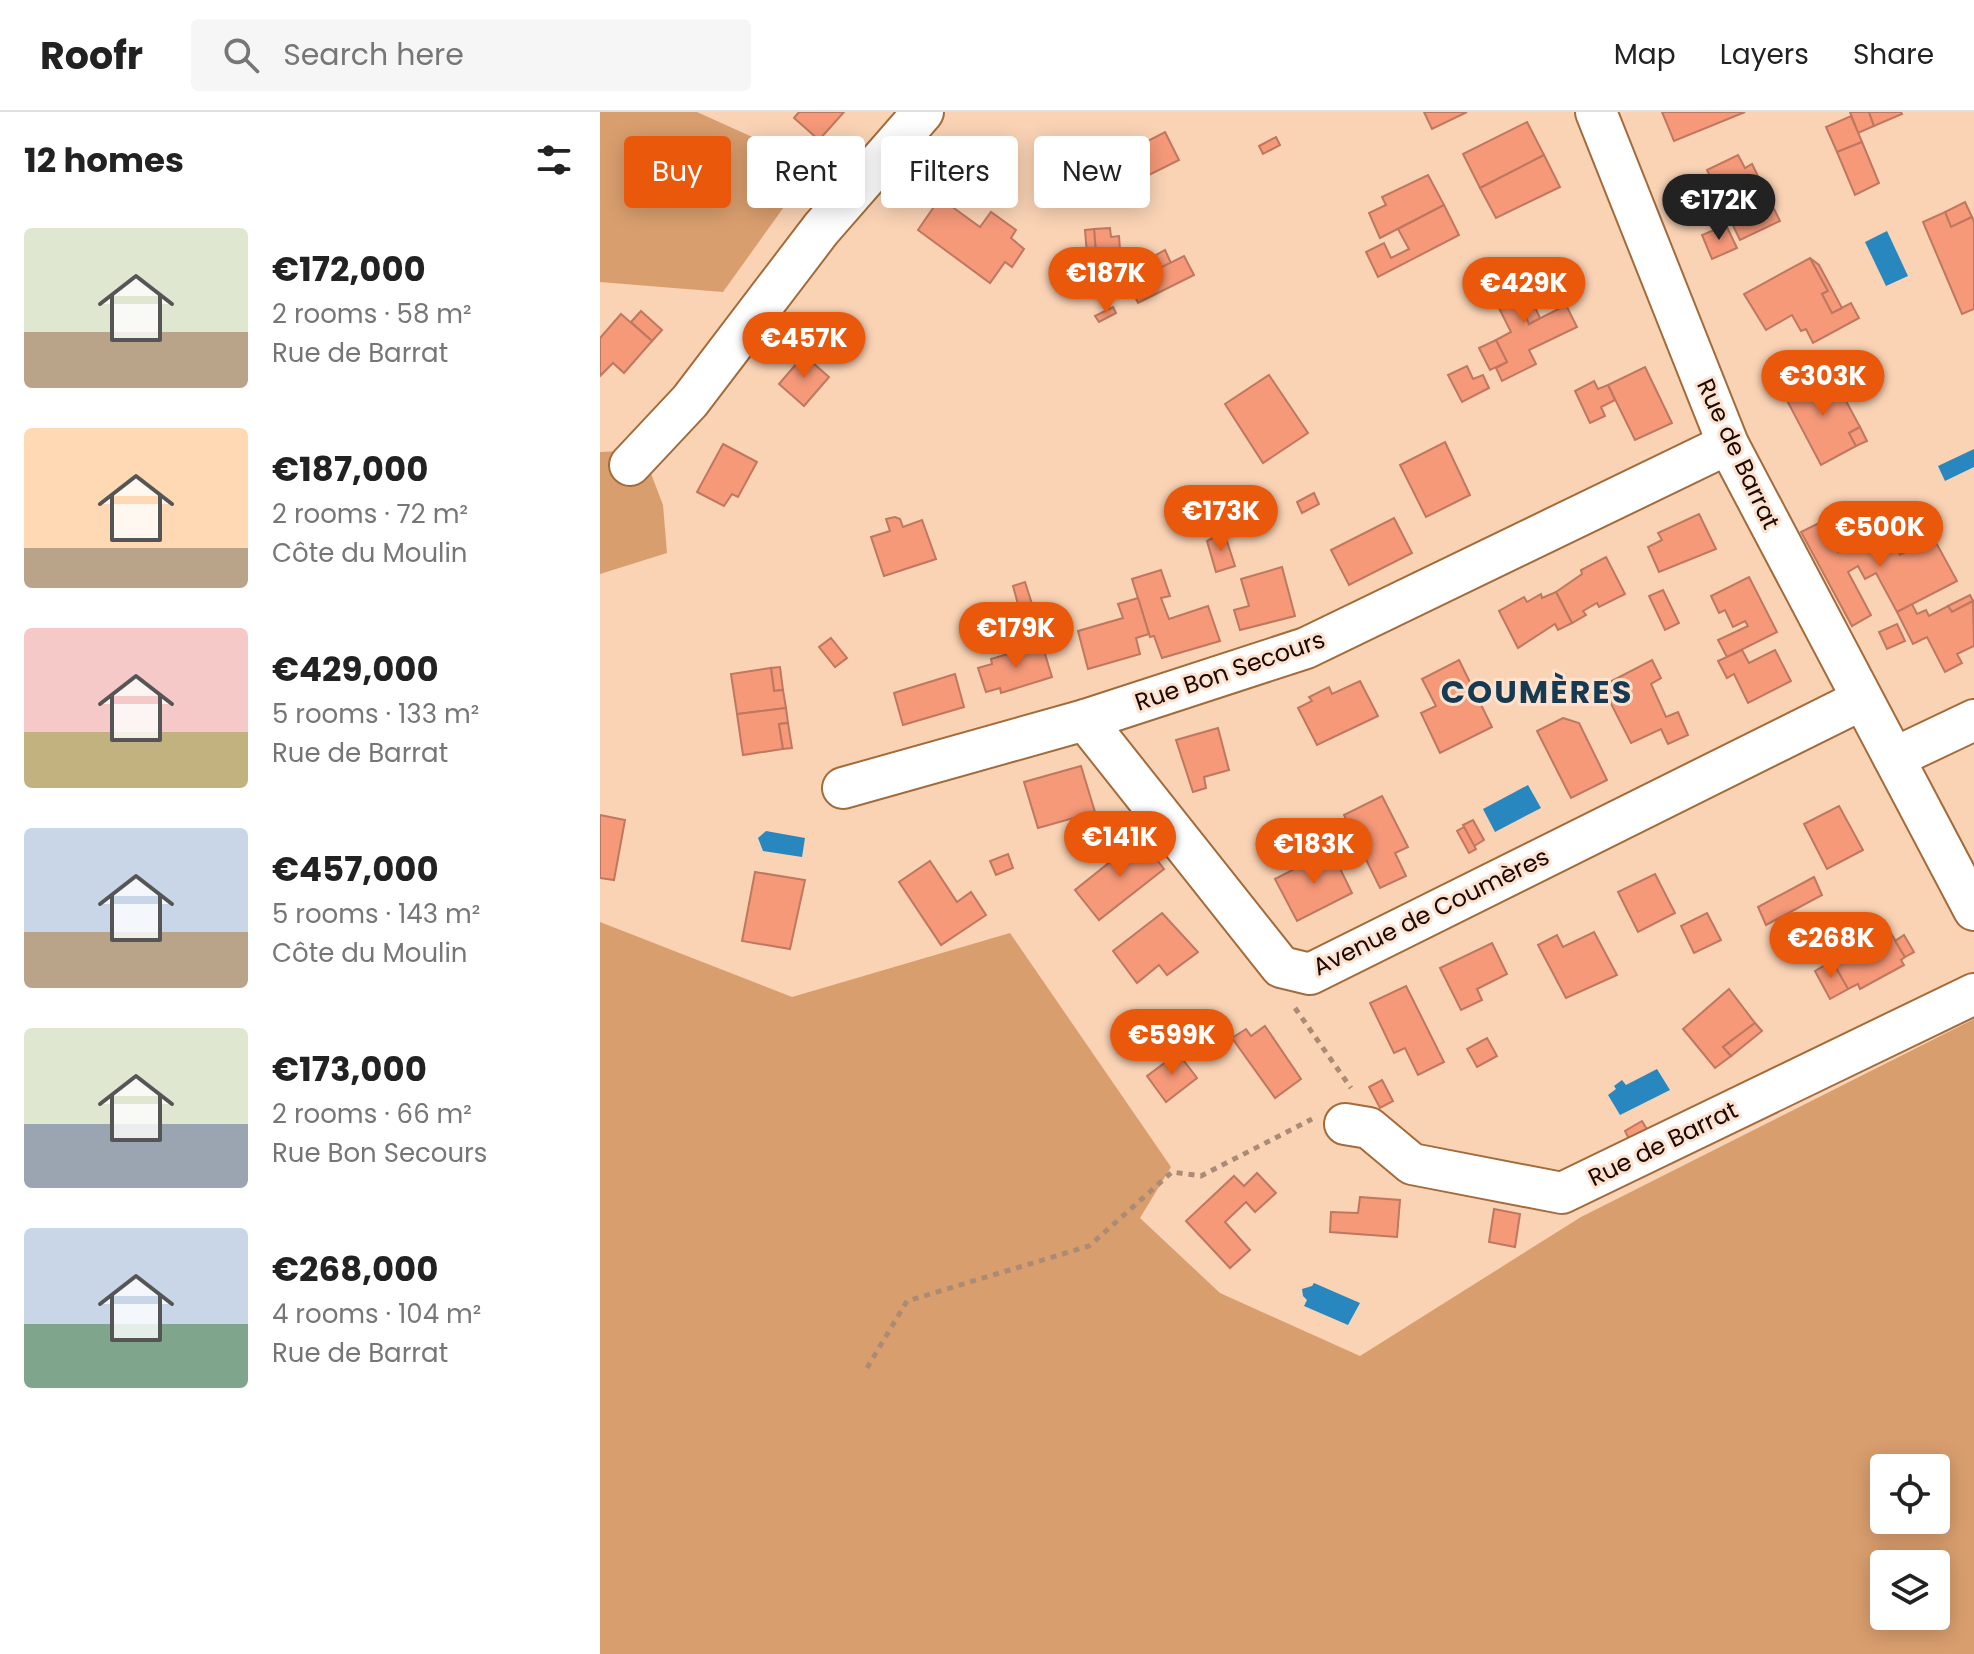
<!DOCTYPE html>
<meta charset="utf-8">
<style>
body{margin:0;font-family:Poppins,sans-serif;background:#f6f6f6;color:#222;height:100vh;display:flex;flex-direction:column;font-size:30px;white-space:nowrap}
*{box-sizing:border-box;margin:0}
p{font-size:26px;color:#767676}
.icon{flex:none;width:44px;height:44px;fill:none;stroke:currentColor;stroke-width:2;stroke-linecap:round;stroke-linejoin:round}
.map{position:relative;flex:1;overflow:hidden}
.panel{display:flex;flex-direction:column;background:#fff;width:600px}
.panel>*{flex:none}
.top-card{position:absolute;left:24px;top:24px;width:760px;height:72px;display:flex;gap:16px}
.fabs{position:absolute;left:1270px;top:1342px;display:grid;gap:16px}
.fabs a{display:grid;place-items:center;width:80px;height:80px;border-radius:8px;background:#fff;box-shadow:0 4px 20px #0003;font-size:40px}
.price{position:absolute;translate:-50% -68px;padding:0 18px;border-radius:28px;background:#ea580c;color:#fff;font-size:26px;line-height:52px;filter:drop-shadow(0 2px 4px #0008)}
.price::after{content:'';position:absolute;left:50%;top:48px;width:24px;height:18px;margin-left:-12px;background:inherit;clip-path:polygon(0 0,100% 0,50% 100%)}
.price.active{background:#222;color:#fff}
ul{padding:0;list-style:none}
li{display:flex;align-items:center;gap:24px;height:200px;padding:0 24px}
li span{display:grid;place-items:center;flex:none;width:224px;height:160px;border-radius:8px;color:#555}
li>.icon{margin-inline-start:auto}
span .icon{width:96px;height:96px;fill:#fffc;stroke-width:1}
li b{font-size:34px}
h2{display:flex;justify-content:space-between;align-items:center;height:96px;padding:0 24px;font-size:34px}
.chip{padding:0 28px;border-radius:8px;background:#fff;box-shadow:0 4px 20px #0003;font-size:28px;line-height:72px}
.chip.active{background:#ea580c;color:#fff}
header{display:flex;align-items:center;gap:48px;box-sizing:border-box;height:112px;padding:0 40px;background:#fff;border-bottom:2px solid #e0e0e0}
header strong{font-size:38px}
nav{display:flex;gap:44px;margin-inline-start:auto;font-size:28px}
.search{width:560px;height:72px;background:#f6f6f6;display:flex;align-items:center;gap:20px;box-sizing:border-box;padding:0 28px;border-radius:8px;color:#767676;font-size:30px}
main{display:flex;flex:1;min-height:0}
.map>svg:first-child{display:block}
.green{fill:#d99e6e;fill-rule:evenodd}
.water{fill:#2887be}
.building{fill:#f59979;stroke:#bf785f;stroke-width:2}
.lines{fill:none;stroke-linecap:round;stroke-linejoin:round}
.minor-casing{stroke:#a46b3a;stroke-width:44}
.path{stroke:#ac8b75;stroke-width:5;stroke-dasharray:6 6;stroke-linecap:butt}
.minor{stroke:#fff;stroke-width:40}
.labels{text-anchor:middle;stroke-width:6;stroke-linejoin:round;paint-order:stroke}
.street-label{font-size:24px;fill:#1d0800;stroke:#fde3cf}
.district-label{font-size:32px;font-weight:bold;letter-spacing:2px;fill:#153a52;stroke:#fde3cf}
</style>
<header>
<strong>Roofr</strong>
<div class="search"><svg class="icon" aria-label="search" viewBox="0 0 24 24"><circle cx="10" cy="10" r="6"/><path d="M15 15l6 6"/></svg>Search here</div>
<nav><a>Map</a><a>Layers</a><a>Share</a></nav>
</header>
<main>
<section class="panel">
<h2>12 homes<svg class="icon" aria-label="filters" viewBox="0 0 24 24"><path d="M4 7h16M4 17h16"/><circle cx="9" cy="7" r="2"/><circle cx="15" cy="17" r="2"/></svg></h2>
<ul>
<li><span style="background:linear-gradient(#dfe7d0 65%,#b9a48a 0)"><svg class="icon" aria-label="home" viewBox="0 0 24 24"><path d="M3 11l9-7 9 7M6 9v11h12V9"/></svg></span><div><b>€172,000</b><p>2 rooms · 58 m²</p><p>Rue de Barrat</p></div></li>
<li><span style="background:linear-gradient(#ffd9b3 75%,#b9a48a 0)"><svg class="icon" aria-label="home" viewBox="0 0 24 24"><path d="M3 11l9-7 9 7M6 9v11h12V9"/></svg></span><div><b>€187,000</b><p>2 rooms · 72 m²</p><p>Côte du Moulin</p></div></li>
<li><span style="background:linear-gradient(#f6c9c9 65%,#c2b280 0)"><svg class="icon" aria-label="home" viewBox="0 0 24 24"><path d="M3 11l9-7 9 7M6 9v11h12V9"/></svg></span><div><b>€429,000</b><p>5 rooms · 133 m²</p><p>Rue de Barrat</p></div></li>
<li><span style="background:linear-gradient(#c9d6e8 65%,#b9a48a 0)"><svg class="icon" aria-label="home" viewBox="0 0 24 24"><path d="M3 11l9-7 9 7M6 9v11h12V9"/></svg></span><div><b>€457,000</b><p>5 rooms · 143 m²</p><p>Côte du Moulin</p></div></li>
<li><span style="background:linear-gradient(#dfe7d0 60%,#9aa5b1 0)"><svg class="icon" aria-label="home" viewBox="0 0 24 24"><path d="M3 11l9-7 9 7M6 9v11h12V9"/></svg></span><div><b>€173,000</b><p>2 rooms · 66 m²</p><p>Rue Bon Secours</p></div></li>
<li><span style="background:linear-gradient(#c9d6e8 60%,#7fa58c 0)"><svg class="icon" aria-label="home" viewBox="0 0 24 24"><path d="M3 11l9-7 9 7M6 9v11h12V9"/></svg></span><div><b>€268,000</b><p>4 rooms · 104 m²</p><p>Rue de Barrat</p></div></li>
</ul>
</section>
<div class="map">
<svg width="1374" height="1542" viewBox="0 0 1374 1542">
<rect width="100%" height="100%" fill="#fad3b5"/>
<g class="green">
<polygon points="0,0 97,0 214,53 123,180 0,170"/>
<polygon points="42,338 63,393 67,441 0,462 0,340"/>
<path d="M0,810L192,885L410,821L571,1055L540,1106L620,1181L760,1244L981,1105L1374,907V1542H0ZM1284,1356H1336V1408H1284ZM1284,1452H1336V1504H1284Z"/>
</g>
<g class="water">
<polygon points="1287,119 1308,164 1286,174 1265,130"/>
<polygon points="1374,337 1374,355 1345,369 1338,354"/>
<polygon points="928,673 941,696 895,720 883,697"/>
<polygon points="166,719 205,726 202,745 163,739 158,726"/>
<polygon points="1057,957 1070,978 1020,1003 1008,983 1016,977 1014,974 1022,968 1026,973"/>
<polygon points="714,1171 760,1191 748,1213 704,1194 707,1188 703,1184 702,1177 712,1174"/>
</g>
<g class="building">
<polygon points="199,0 244,0 219,28 194,6"/>
<polygon points="824,0 867,0 832,17"/>
<polygon points="1062,0 1145,0 1074,29"/>
<polygon points="1250,0 1269,0 1274,14 1258,21"/>
<polygon points="1269,0 1301,0 1302,2 1274,14"/>
<polygon points="1251,4 1262,30 1237,40 1226,15"/>
<polygon points="927,10 944,43 880,76 863,42"/>
<polygon points="565,20 579,48 533,71 519,44"/>
<polygon points="676,25 680,33 663,42 659,34"/>
<polygon points="1262,30 1279,71 1255,83 1237,40"/>
<polygon points="944,43 960,75 896,106 880,76"/>
<polygon points="1138,43 1145,56 1152,52 1180,109 1140,128 1121,89 1125,87 1122,79 1118,81 1107,58"/>
<polygon points="828,63 844,93 780,126 769,101 786,93 782,85"/>
<polygon points="340,86 380,115 391,100 416,118 411,126 424,137 412,155 405,150 390,171 318,118"/>
<polygon points="1365,90 1372,105 1351,115 1345,100"/>
<polygon points="844,93 859,123 778,165 766,140 784,131 791,146 809,137 798,117"/>
<polygon points="1345,100 1351,115 1372,105 1374,110 1374,197 1362,202 1323,110"/>
<polygon points="1126,113 1137,136 1112,147 1102,123"/>
<polygon points="510,116 511,125 519,124 520,138 512,139 513,154 497,155 494,117"/>
<polygon points="494,117 497,154 488,155 485,118"/>
<polygon points="565,138 571,151 544,164 535,147 546,141 549,147"/>
<polygon points="584,144 594,163 538,191 520,154 535,147 544,164"/>
<polygon points="1210,146 1228,179 1222,182 1232,201 1251,191 1259,206 1213,231 1206,217 1201,219 1192,203 1166,218 1144,182"/>
<polygon points="1210,146 1219,153 1242,196 1232,201 1222,182 1228,179"/>
<polygon points="916,158 934,193 923,198 929,212 966,193 977,215 929,238 936,252 902,269 896,256 907,250 896,228 911,220 887,172"/>
<polygon points="934,193 940,206 929,212 923,198"/>
<polygon points="513,195 516,201 499,210 495,204"/>
<polygon points="41,199 62,218 52,229 31,210"/>
<polygon points="21,202 52,229 24,261 13,251 0,264 0,226"/>
<polygon points="896,228 907,250 890,258 879,236"/>
<polygon points="204,243 229,265 204,294 179,272"/>
<polygon points="867,254 873,267 883,263 889,276 862,290 848,263"/>
<polygon points="1045,255 1072,311 1035,328 1008,273"/>
<polygon points="1218,262 1226,278 1237,272 1260,315 1249,321 1256,334 1221,353 1183,281"/>
<polygon points="669,263 708,321 663,351 625,292"/>
<polygon points="994,269 998,277 1008,273 1015,288 1001,295 1005,304 990,311 975,279"/>
<polygon points="1260,315 1267,329 1256,334 1249,321"/>
<polygon points="845,330 870,383 826,405 800,353"/>
<polygon points="123,332 157,350 138,385 132,382 124,394 97,380"/>
<polygon points="714,381 719,392 702,401 697,390"/>
<polygon points="1099,402 1116,437 1059,460 1048,435 1062,428 1058,421"/>
<polygon points="295,405 300,407 303,415 322,408 336,447 284,464 271,425 290,419 286,407"/>
<polygon points="794,406 812,441 749,473 731,438"/>
<polygon points="1221,410 1238,440 1285,415 1300,443 1333,425 1357,469 1297,500 1276,461 1265,467 1258,454 1248,460 1271,503 1252,514 1201,420"/>
<polygon points="624,420 635,454 616,460 607,429"/>
<polygon points="1006,445 1025,482 999,495 997,491 983,499 986,503 972,511 956,480 982,462 981,458"/>
<polygon points="682,455 695,504 640,518 634,498 649,494 641,467"/>
<polygon points="561,458 570,484 561,486 569,507 608,494 620,529 562,546 554,524 550,525 532,467"/>
<polygon points="1149,465 1177,520 1127,545 1118,528 1148,514 1145,509 1133,515 1125,498 1119,501 1111,484"/>
<polygon points="425,470 432,492 419,496 413,474"/>
<polygon points="1063,478 1079,511 1065,518 1049,484"/>
<polygon points="956,480 972,511 958,518 955,512 918,536 899,499 924,485 927,490 941,482 942,486"/>
<polygon points="1370,483 1373,489 1352,500 1348,494"/>
<polygon points="538,486 549,522 536,526 540,542 488,557 478,519 523,506 518,492"/>
<polygon points="1373,489 1374,534 1357,542 1362,551 1345,560 1327,525 1313,532 1297,500 1312,492 1317,502 1326,498 1329,504 1348,494 1352,500"/>
<polygon points="1297,512 1305,529 1287,537 1279,520"/>
<polygon points="231,526 247,546 235,555 219,535"/>
<polygon points="442,532 452,565 401,581 400,576 386,580 378,556 392,552 391,547"/>
<polygon points="1142,538 1149,551 1175,538 1191,569 1148,591 1134,562 1127,566 1118,549"/>
<polygon points="859,548 892,615 840,641 821,601 836,594 822,567"/>
<polygon points="1052,548 1061,566 1051,572 1066,605 1078,600 1088,623 1068,632 1061,617 1031,631 1002,574"/>
<polygon points="180,555 183,578 174,579 171,556"/>
<polygon points="171,556 174,579 183,578 186,596 137,602 131,562"/>
<polygon points="355,562 364,595 303,613 294,581"/>
<polygon points="760,569 778,604 717,633 698,596 712,589 709,585 729,575 732,582"/>
<polygon points="186,596 188,611 179,612 183,637 143,643 137,602"/>
<polygon points="963,606 979,611 1007,668 971,686 937,619"/>
<polygon points="188,611 192,636 183,637 179,612"/>
<polygon points="618,616 629,658 604,665 606,676 593,680 576,628"/>
<polygon points="481,654 495,700 438,716 424,670"/>
<polygon points="782,684 808,735 795,741 806,764 780,776 744,703"/>
<polygon points="1239,694 1263,738 1227,757 1204,712"/>
<polygon points="0,703 25,708 14,768 0,766"/>
<polygon points="873,708 884,728 874,734 863,713"/>
<polygon points="864,715 876,737 869,741 857,719"/>
<polygon points="540,726 564,757 499,808 475,778"/>
<polygon points="731,738 752,781 697,809 675,767"/>
<polygon points="408,742 413,756 396,763 390,749"/>
<polygon points="330,749 357,790 371,780 386,803 341,833 299,770"/>
<polygon points="155,760 205,768 190,837 142,829"/>
<polygon points="1055,762 1075,801 1038,820 1018,780"/>
<polygon points="1214,765 1222,783 1166,813 1158,795"/>
<polygon points="562,801 598,840 567,863 559,853 537,871 513,839"/>
<polygon points="1107,801 1121,828 1094,841 1081,814"/>
<polygon points="1288,816 1305,845 1301,848 1304,853 1260,877 1258,872 1248,877 1232,849"/>
<polygon points="994,820 1017,863 966,886 938,833 957,823 963,835"/>
<polygon points="1304,823 1314,840 1305,845 1295,829"/>
<polygon points="892,831 907,862 877,877 882,888 861,898 840,856"/>
<polygon points="1232,849 1248,877 1230,887 1215,859"/>
<polygon points="806,874 844,950 818,963 805,936 794,941 770,891"/>
<polygon points="1129,877 1155,911 1123,935 1131,944 1115,956 1083,917"/>
<polygon points="1155,911 1162,919 1131,944 1123,935"/>
<polygon points="665,914 701,967 675,986 632,926 646,917 651,924"/>
<polygon points="887,926 897,944 877,955 867,937"/>
<polygon points="578,941 597,966 566,990 547,964"/>
<polygon points="782,968 793,989 780,996 769,975"/>
<polygon points="1042,1009 1051,1024 1032,1033 1025,1019"/>
<polygon points="657,1061 676,1081 655,1100 646,1090 625,1110 650,1138 630,1156 586,1109 634,1064 644,1074"/>
<polygon points="760,1085 800,1088 797,1125 730,1120 731,1100 758,1101"/>
<polygon points="894,1097 920,1102 915,1135 889,1130"/>
</g>
<g class="lines">
<g class="minor-casing">
<g id="minor">
<polyline points="996,0 1128,332 1374,798"/>
<polyline points="30,353 90,289 221,117 323,0"/>
<polyline points="485,608 681,855 710,862 1261,588"/>
<polyline points="1294,646 1374,608"/>
<polyline points="243,676 485,608 706,536 1128,332"/>
<polyline points="745,1012 769,1016 812,1052 962,1081 1374,882"/>
</g>
</g>
<g class="path">
<polyline points="695,896 751,976"/>
<polyline points="267,1256 307,1189 489,1134 572,1060 601,1064 712,1007"/>
</g>
<use href="#minor" class="minor"/>
</g>
<g class="labels">
<g class="street-label">
<text transform="translate(1138 342) rotate(65)" y="8">Rue de Barrat</text>
<text transform="translate(630 559) rotate(-19)" y="8">Rue Bon Secours</text>
<text transform="translate(831 800) rotate(-26)" y="8">Avenue de Coumères</text>
<text transform="translate(1063 1032) rotate(-26)" y="8">Rue de Barrat</text>
</g>
<g class="district-label">
<text x="937" y="591">COUMÈRES</text>
</g>
</g>
</svg>
<div class="fabs">
<a><svg class="icon" aria-label="locate" viewBox="0 0 24 24"><circle cx="12" cy="12" r="6"/><path d="M12 2v4M12 18v4M2 12h4M18 12h4"/></svg></a>
<a><svg class="icon" aria-label="layers" viewBox="0 0 24 24"><path d="M12 4l9 5-9 5-9-5zM3 14l9 5 9-5"/></svg></a>
</div>
<b class="price active" style="left:1119px;top:130px">€172K</b>
<b class="price" style="left:506px;top:203px">€187K</b>
<b class="price" style="left:924px;top:213px">€429K</b>
<b class="price" style="left:204px;top:268px">€457K</b>
<b class="price" style="left:1223px;top:306px">€303K</b>
<b class="price" style="left:621px;top:441px">€173K</b>
<b class="price" style="left:1280px;top:457px">€500K</b>
<b class="price" style="left:416px;top:558px">€179K</b>
<b class="price" style="left:520px;top:767px">€141K</b>
<b class="price" style="left:714px;top:774px">€183K</b>
<b class="price" style="left:1231px;top:868px">€268K</b>
<b class="price" style="left:572px;top:965px">€599K</b>
<div class="top-card">
<a class="chip active">Buy</a>
<a class="chip">Rent</a>
<a class="chip">Filters</a>
<a class="chip">New</a>
</div>
</div>
</main>
